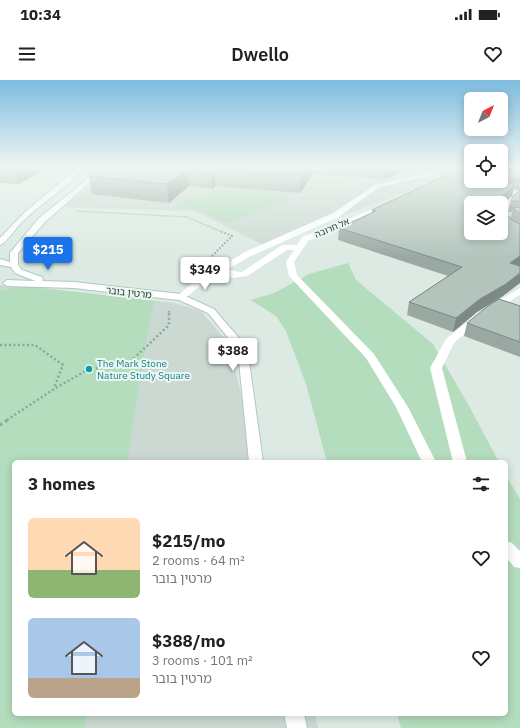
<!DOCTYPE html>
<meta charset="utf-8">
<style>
body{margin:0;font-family:"IBM Plex Sans","Noto Sans Hebrew",sans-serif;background:#f6f6f6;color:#202124;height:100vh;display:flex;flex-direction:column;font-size:15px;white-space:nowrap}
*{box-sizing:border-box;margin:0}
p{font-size:13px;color:#757577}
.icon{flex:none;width:22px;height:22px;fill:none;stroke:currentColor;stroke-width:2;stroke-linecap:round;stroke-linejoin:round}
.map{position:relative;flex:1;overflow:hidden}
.side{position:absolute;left:12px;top:380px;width:496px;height:256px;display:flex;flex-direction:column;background:#fff;border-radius:6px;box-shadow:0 2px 10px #0003}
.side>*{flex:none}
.needle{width:26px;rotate:42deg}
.fabs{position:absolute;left:464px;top:12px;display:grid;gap:8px}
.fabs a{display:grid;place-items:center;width:44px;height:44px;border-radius:6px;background:#fff;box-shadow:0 2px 10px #0003;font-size:20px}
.price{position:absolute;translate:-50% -34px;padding:0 9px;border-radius:4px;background:#fff;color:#222;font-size:13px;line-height:26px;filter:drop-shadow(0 1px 2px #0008)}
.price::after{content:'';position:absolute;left:50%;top:24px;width:12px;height:9px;margin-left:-6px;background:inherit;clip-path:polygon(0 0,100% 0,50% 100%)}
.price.active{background:#1a73e8;color:#fff}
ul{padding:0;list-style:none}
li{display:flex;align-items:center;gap:12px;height:100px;padding:0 16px}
li span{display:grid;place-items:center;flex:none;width:112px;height:80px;border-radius:6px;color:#555}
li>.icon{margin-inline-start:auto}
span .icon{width:48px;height:48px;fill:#fffc;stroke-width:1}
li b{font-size:17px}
h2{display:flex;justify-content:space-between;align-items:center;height:48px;padding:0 16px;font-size:17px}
.status{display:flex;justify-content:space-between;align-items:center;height:28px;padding:0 20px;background:#fff;direction:ltr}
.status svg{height:11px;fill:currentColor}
header{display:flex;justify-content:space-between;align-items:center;height:52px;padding:0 16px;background:#fff;font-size:18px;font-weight:600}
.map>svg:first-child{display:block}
.built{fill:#cbd9d2}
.green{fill:#b3ddbd}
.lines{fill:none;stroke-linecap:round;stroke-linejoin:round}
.secondary-casing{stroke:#afcabf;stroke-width:2}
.path-far3{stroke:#7baf9d;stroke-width:1.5;stroke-dasharray:1 1.5;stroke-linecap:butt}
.path-far2{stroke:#7baf9d;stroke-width:2;stroke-dasharray:1.5 2;stroke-linecap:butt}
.path-far1{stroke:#7baf9d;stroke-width:2.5;stroke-dasharray:2 2.5;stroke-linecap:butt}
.path{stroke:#7baf9d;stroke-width:3;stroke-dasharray:2.5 3.5;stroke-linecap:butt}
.lane{fill:#fff;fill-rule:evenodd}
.street{fill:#fff;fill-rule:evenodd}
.secondary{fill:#fff;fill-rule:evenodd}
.wall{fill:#99a9a2}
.shaded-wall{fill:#7d8984}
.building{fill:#b2c4bc;stroke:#7d8984;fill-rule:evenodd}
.culture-dot{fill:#0f9aa8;stroke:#edf6f1;stroke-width:1.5}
.labels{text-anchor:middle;stroke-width:4;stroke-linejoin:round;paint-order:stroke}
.far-street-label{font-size:9px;fill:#1e3931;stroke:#edf6f1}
.street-label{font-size:10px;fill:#1e3931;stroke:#edf6f1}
.culture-label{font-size:10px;fill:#0d838f;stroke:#edf6f1;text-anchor:start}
</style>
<div class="status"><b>10:34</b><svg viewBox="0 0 49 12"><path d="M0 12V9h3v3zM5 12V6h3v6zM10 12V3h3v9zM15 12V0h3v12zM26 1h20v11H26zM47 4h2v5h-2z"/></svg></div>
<header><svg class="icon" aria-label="menu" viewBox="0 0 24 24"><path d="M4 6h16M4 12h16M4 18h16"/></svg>Dwello<svg class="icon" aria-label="heart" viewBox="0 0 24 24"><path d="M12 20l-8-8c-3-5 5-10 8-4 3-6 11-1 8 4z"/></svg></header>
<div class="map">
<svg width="520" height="648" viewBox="0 0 520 648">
<rect width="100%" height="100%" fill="#dceae3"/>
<g class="built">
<polygon points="109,87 471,87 471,89 333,139 265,166 195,131 63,127 105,94"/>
<polygon points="0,205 23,206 173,223 201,231 229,264 257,382 14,382 14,634 315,634 318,648 0,648"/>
</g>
<g class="green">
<polygon points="228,107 288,113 283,122 227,143 190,127 178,126 190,116 211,115 220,109"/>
<polygon points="348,183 356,200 433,264 468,324 499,382 327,382 306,304 286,251 276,236 251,220 274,213 309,194"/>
<polygon points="22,206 154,221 147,254 127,382 14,382 14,634 87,634 84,648 0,648 0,211"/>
<polygon points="506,396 520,419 520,648 401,648 397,634 506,634"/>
</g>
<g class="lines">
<g class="secondary-casing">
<g id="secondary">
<path d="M79,87H85C67,108 41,123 21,143C16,148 6,163 0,165V158L26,131Z"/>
<polygon points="99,87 105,87 89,103 45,142 18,173 18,185 22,190 42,197 43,199 42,201 74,202 181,214 214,229 244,264 249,281 263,382 249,382 239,281 234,265 208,233 179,220 74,208 7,206 3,203 7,200 35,201 15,193 11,187 0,185 0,179 10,182 10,173 39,138 85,101"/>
<polygon points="284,634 304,634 307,648 287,648"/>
</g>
</g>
<polyline class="path-far3" points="77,131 187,137 222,152"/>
<g class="path-far2">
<polyline points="212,176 232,156 220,151"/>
<polyline points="169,231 169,234"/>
</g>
<g class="path-far1">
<polyline points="0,265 35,265 63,285 54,308"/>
<polyline points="7,340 54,309 89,289 127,285 169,245 169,233"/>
</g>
<polyline class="path" points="0,345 9,339"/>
<polygon class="lane" points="435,91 437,92 437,94 379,107 339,137 251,176 223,192 220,193 216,190 245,172 333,133 375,105"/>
<g class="street">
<polygon points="520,113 520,118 509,126 506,134 509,141 520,150 520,156 510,150 501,140 501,127 509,119"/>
<path d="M386,124L388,125V127L308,161L294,182L297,195L374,274L408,327L436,382H422L396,327L366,278L289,196L286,182L294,170H287L247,196L233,198L220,193L206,201L184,219L181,220L176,217L200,197L217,188C225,187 232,192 242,192L282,165H297L302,157Z"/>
<polygon points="520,208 520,215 484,237 454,263 442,288 467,382 453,382 430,288 446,259 478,233"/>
<polygon points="506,461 512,463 520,471 520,488 514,487 506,477"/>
</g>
<use href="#secondary" class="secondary"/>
</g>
<g class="wall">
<polygon points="0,87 50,87 18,104 0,103"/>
<polygon points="105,87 417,87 385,99 313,94 300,113 215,106 212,109 189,106 169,123 92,114 89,96"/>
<polygon points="501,87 520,87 520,111 513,109 512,116 502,124 502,130 511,138 512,132 508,132 511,121 520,111 520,185 503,216 477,232 453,252 407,235 409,222 448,196 338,160 339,148 372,133 372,130"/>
<polygon points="520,226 520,277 464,256 467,243"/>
</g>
<g class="shaded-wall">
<polygon points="19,87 50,87 18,104 15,89"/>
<polygon points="307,87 314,87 313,94 300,113 301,95"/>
<polygon points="387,87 417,87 385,99"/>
<polygon points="215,88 215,106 212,109 211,91"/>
<polygon points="188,89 189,106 169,123 167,104"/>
<polygon points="514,106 512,116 501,126 502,116"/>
<polygon points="520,176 520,185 507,195 510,183"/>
<polygon points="520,193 520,203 503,216 477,232 453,252 456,238 480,219"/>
</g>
<g class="building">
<polygon points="0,87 19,87 15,89 0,88"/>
<polygon points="105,87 307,87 301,95 215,88 211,91 188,89 167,104 89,96"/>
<polygon points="501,87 520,87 520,100 501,96"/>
<path d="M471,88V101H501V97L514,106L502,116V130L512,140L520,144V176L510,183L520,186V193L506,204L480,219L456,238L409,222L462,187L339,148L376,131L372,130L438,99ZM471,123H501V153H471Z"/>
<polygon points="520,111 520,121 511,121 513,116"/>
<polygon points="520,127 520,134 513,128"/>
<polygon points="499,219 520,226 520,262 467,243 488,226"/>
</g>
<linearGradient id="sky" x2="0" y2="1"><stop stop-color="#7ebce0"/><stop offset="0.49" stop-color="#eff6f2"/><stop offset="1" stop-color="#eff6f2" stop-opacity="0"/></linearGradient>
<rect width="520" height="178" fill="url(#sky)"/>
<circle class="culture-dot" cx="89" cy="289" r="4"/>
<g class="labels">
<g class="far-street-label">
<text transform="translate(332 148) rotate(-23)" y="3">אל חרובה</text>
</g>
<g class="street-label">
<text transform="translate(129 212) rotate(6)" y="4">מרטין בובר</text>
</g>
<g class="culture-label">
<text x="97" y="287">The Mark Stone<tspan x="97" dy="12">Nature Study Square</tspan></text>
</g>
</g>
</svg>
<div class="fabs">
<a><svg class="needle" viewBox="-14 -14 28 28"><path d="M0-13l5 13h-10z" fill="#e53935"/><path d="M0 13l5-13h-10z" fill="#757577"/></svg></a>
<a><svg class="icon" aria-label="locate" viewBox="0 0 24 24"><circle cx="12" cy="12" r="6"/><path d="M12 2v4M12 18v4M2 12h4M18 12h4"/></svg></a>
<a><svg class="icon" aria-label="layers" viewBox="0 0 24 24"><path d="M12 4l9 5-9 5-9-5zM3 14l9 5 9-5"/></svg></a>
</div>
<b class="price active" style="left:48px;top:191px">$215</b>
<b class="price" style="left:205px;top:211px">$349</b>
<b class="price" style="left:233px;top:292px">$388</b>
<section class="side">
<h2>3 homes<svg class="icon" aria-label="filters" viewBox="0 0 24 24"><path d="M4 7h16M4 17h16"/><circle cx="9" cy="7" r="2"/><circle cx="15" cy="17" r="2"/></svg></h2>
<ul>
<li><span style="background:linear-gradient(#ffd9b3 65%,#8fb573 0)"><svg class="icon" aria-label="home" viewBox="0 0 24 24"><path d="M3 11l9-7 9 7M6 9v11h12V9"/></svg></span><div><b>$215/mo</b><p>2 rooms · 64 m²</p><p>מרטין בובר</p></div><svg class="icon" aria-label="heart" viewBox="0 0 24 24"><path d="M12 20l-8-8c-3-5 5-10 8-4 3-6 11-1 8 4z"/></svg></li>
<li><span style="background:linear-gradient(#a9c7e8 75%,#b9a48a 0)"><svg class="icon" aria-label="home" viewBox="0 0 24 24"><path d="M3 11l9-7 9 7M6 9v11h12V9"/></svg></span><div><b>$388/mo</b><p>3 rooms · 101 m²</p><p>מרטין בובר</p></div><svg class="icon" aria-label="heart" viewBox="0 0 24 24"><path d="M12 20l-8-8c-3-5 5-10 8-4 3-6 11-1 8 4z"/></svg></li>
</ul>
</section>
</div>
